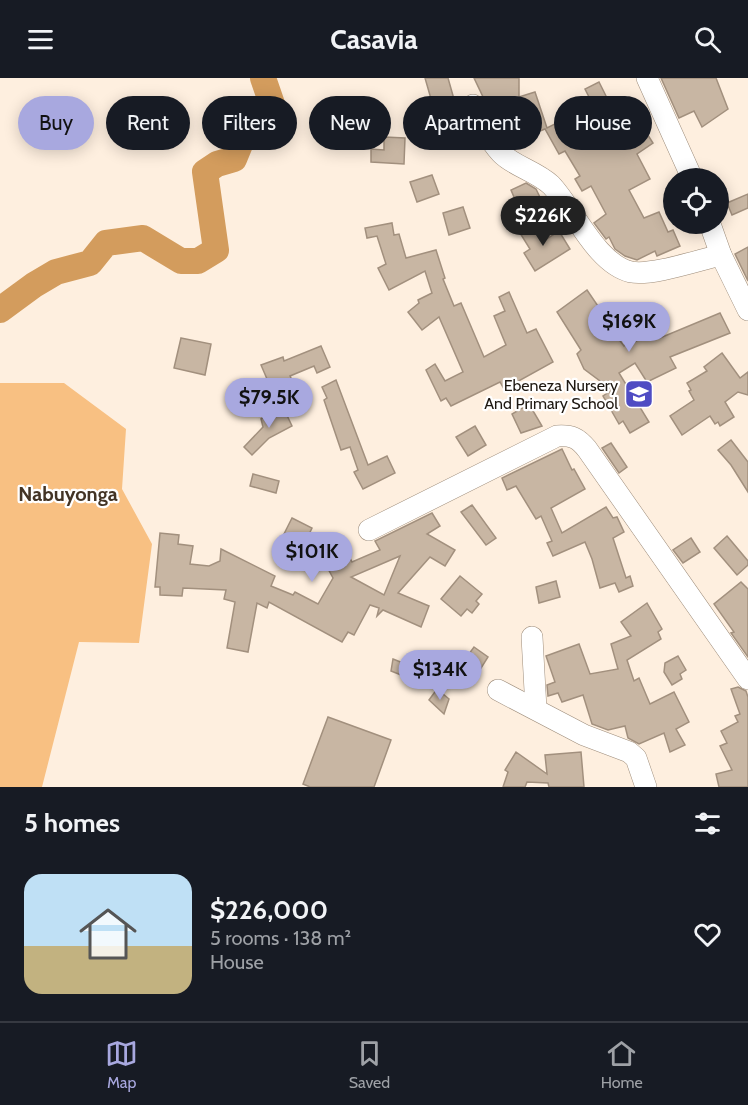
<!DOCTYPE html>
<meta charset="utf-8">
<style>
body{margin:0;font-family:Cabin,sans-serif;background:#20242c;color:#f1f3f6;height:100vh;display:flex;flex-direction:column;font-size:22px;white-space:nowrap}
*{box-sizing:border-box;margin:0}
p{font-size:20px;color:#9ea1a6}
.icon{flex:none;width:33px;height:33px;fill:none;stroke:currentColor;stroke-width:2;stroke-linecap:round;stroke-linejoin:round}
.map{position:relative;height:709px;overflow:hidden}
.sheet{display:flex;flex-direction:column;background:#171b24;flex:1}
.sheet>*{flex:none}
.hud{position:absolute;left:18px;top:18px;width:712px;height:54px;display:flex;gap:12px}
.tools{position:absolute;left:663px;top:90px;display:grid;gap:12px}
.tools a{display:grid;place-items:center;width:66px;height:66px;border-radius:50%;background:#171b24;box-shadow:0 3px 15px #0003;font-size:30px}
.price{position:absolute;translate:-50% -51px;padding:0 14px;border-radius:21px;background:#a8a8df;color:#111;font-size:20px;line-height:39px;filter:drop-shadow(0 2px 3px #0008)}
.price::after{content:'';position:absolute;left:50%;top:36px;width:18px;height:14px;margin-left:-9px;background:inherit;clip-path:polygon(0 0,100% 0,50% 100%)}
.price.current{background:#222;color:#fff}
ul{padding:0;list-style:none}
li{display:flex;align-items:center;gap:18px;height:150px;padding:0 24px}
li span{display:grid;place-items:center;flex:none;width:168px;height:120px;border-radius:18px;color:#555}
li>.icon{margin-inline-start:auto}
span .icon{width:72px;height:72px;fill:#fffc;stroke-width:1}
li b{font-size:26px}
h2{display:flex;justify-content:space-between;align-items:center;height:72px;padding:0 24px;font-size:26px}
.chip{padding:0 21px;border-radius:27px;background:#171b24;box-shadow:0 3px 15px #0003;font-size:21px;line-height:54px}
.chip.current{background:#a8a8df;color:#111}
header{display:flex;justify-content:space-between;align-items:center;height:78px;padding:0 24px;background:#171b24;font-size:27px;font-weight:800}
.dock{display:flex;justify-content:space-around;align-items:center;height:84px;border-top:2px solid #363941;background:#171b24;font-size:16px;color:#9ea1a6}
.dock a{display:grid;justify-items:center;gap:3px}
.dock .current{color:#a8a8df}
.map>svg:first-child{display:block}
.green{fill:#f8c082}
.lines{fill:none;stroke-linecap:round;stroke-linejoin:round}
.river{stroke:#d39c5d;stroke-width:26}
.building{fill:#c8b6a3;stroke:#a2907e;stroke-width:1.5;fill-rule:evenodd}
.minor-casing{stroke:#9e8d7b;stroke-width:22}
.minor{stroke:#fff;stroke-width:21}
.labels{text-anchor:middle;stroke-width:4.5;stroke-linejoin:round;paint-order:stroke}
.poi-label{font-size:16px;fill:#1e1811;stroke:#fff;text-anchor:end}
.quarter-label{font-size:20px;font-weight:bold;fill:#433425;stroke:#fff}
</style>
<header><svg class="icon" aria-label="menu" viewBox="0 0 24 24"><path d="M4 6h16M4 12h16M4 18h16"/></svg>Casavia<svg class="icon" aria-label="search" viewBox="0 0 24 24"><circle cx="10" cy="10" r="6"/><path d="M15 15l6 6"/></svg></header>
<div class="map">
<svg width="748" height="709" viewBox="0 0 748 709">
<rect width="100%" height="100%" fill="#feefdf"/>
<polygon class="green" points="0,305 64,305 126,351 122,411 152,466 139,565 79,564 42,709 0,709"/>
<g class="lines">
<polyline class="river" points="0,232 34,207 56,194 90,185 106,165 143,160 181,183 198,183 216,172 205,94 217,86 234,81 246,52 264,41 273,29 263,0"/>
</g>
<g class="building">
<polygon points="425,0 448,0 463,53 442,59"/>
<polygon points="474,0 519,0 519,19 535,14 547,50 593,27 585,11 599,4 612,30 629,19 640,38 637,40 653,65 637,76 650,101 629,112 644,140 659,134 668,154 673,152 680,168 657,178 655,173 637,182 625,178 615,171 609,159 606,161 594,145 606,136 591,108 582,113 575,101 580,98 565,73 559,76 545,51 509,65 496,46"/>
<polygon points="661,0 716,0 728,31 702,49 694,33 679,40"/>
<polygon points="384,59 405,60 404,86 371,84 371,71 384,72"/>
<polygon points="432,97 439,116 417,124 410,104"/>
<polygon points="526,105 536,111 546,132 524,142 511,112"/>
<polygon points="748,116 748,130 732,137 727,125"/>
<polygon points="463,129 470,150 449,157 443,135"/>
<polygon points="392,145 394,157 399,156 406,180 436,172 445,200 443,201 454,228 461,225 484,279 506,267 494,238 505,233 499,219 509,214 527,255 536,251 553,284 504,311 500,304 451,328 446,320 441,323 426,292 435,286 445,303 463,294 439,239 422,252 408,234 419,225 418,222 432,215 425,193 389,212 378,190 386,186 377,158 367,160 365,150"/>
<polygon points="535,146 545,162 559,153 570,171 535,193 524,175 530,171 520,155"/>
<polygon points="748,169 748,203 735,176"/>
<polygon points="587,212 600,231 597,233 624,268 632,259 634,264 657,253 660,260 720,235 730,255 670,279 676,290 647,304 635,285 619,295 649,344 630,355 623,343 619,346 603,318 612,312 584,291 577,276 581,272 557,234"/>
<polygon points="181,260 211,266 205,297 174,290"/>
<polygon points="321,268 330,289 317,295 314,288 290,298 293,304 268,314 264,303 267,301 261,287 283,279 284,283"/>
<polygon points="722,275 740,300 748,294 748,317 738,314 725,324 734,339 720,348 718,344 715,346 710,338 682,357 670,338 694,322 689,313 691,312 687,305 707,293 704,289"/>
<polygon points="336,302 368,387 387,378 395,395 363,411 354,394 358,392 350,369 341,372 324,322 327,320 322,309"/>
<polygon points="529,326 542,348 521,355 512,336"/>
<polygon points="283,329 292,348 269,360 252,377 244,369 263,349 261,341"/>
<polygon points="475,348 486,367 468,378 456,359"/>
<polygon points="731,362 748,384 748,414 731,387 718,372"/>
<polygon points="611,365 627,389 619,395 602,370"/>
<polygon points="562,371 572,392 574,391 585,411 551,430 562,455 606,429 613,440 617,439 624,454 613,460 626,500 630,498 633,508 619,514 615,505 600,510 592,481 585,464 553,478 547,465 552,463 541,438 536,441 516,408 507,412 502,400"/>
<polygon points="253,396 279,403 276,415 250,408"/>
<polygon points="472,427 496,460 486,467 461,434"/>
<path d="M432,435L440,448L427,456L455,472L445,488L430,479L398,515L429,528L421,549L383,532L377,538L379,530L370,527L354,557L348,554L342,564L269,524L267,530L257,525L248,574L227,570L235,524L224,521L226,512L183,510L182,518L160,517V509H155L160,455L179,457L178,466L193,468L190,486L209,488L220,483L221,471L275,498L271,508L293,517L295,514L318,526L333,500L326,487L348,476L352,484L380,472L375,463ZM400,478L384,517L351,499Z"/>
<polygon points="292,440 312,450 296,483 276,472"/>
<polygon points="727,458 748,483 748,487 737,497 714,470"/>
<polygon points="691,460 700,474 683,485 673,472"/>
<polygon points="460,498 482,516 476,523 479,526 472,535 467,531 461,538 441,521"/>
<polygon points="556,503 560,519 539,525 536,509"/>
<polygon points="741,504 748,511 748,579 731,555 734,554 714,526"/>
<polygon points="647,525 662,551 658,554 661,561 627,582 634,603 639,600 650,626 674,614 689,644 676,651 685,667 670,674 664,655 639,666 628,660 625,648 608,652 592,646 583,617 562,624 558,615 548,618 547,607 555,604 546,578 579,566 590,596 618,591 611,566 631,558 621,544"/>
<polygon points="474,569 488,579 478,595 463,584"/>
<polygon points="678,578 686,592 680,596 682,601 672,607 664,594 665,585"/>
<polygon points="393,581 418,591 416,603 391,593"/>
<polygon points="738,609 746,613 748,619 748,709 719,709 716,696 732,692 720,668 727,665 721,653 738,644 735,638 740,636 731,611"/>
<polygon points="437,611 449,621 444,636 429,622"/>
<polygon points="328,639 391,662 374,709 310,709 303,706"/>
<polygon points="516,674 547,696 545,677 581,674 584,709 549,709 548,705 527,704 525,709 503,709 508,694 505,692"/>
</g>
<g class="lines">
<g class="minor-casing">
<g id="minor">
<polyline points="647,0 692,100"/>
<path d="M473,27C481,45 488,61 501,75C513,88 536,93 551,107C574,131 596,186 631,194C652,198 699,182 721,177"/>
<polyline points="710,146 721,177 748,232"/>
<path d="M369,452L557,358C572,357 578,360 587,371L748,601"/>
<polyline points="532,559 536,631"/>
<polyline points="498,612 584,657 629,674 636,680 646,709"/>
</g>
</g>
<use href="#minor" class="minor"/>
</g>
<defs>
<g id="school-square" transform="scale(1.5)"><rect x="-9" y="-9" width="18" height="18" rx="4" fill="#4f4cc3" stroke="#fff"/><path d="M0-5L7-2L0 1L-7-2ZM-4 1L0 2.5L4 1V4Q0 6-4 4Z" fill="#fff"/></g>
</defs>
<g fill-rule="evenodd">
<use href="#school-square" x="639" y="316"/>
</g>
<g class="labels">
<g class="poi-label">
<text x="618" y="313">Ebeneza Nursery<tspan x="618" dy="18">And Primary School</tspan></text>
</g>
<g class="quarter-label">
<text x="68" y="423">Nabuyonga</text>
</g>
</g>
</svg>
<div class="tools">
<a><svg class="icon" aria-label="locate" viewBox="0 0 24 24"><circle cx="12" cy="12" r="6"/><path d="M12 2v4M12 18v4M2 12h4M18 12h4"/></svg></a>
</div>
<b class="price current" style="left:543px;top:169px">$226K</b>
<b class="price" style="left:629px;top:275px">$169K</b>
<b class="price" style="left:269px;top:351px">$79.5K</b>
<b class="price" style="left:312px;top:505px">$101K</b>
<b class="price" style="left:440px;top:623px">$134K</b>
<div class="hud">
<a class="chip current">Buy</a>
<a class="chip">Rent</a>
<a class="chip">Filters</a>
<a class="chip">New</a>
<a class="chip">Apartment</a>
<a class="chip">House</a>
</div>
</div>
<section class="sheet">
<h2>5 homes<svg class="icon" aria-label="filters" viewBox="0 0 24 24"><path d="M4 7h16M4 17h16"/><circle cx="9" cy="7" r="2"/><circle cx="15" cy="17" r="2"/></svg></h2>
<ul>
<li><span style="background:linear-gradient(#bfe0f5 60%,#c2b280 0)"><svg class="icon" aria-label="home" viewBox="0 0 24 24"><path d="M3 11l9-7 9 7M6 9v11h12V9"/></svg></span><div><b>$226,000</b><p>5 rooms · 138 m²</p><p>House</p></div><svg class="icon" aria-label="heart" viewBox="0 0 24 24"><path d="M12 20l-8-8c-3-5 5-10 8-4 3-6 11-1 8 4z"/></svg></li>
</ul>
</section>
<nav class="dock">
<a class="current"><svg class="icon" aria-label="map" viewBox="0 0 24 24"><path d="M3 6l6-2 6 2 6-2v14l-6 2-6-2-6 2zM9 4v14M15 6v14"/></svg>Map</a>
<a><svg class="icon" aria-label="saved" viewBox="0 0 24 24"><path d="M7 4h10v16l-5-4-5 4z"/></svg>Saved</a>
<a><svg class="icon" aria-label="home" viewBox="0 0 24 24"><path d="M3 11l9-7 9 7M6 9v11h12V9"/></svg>Home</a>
</nav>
